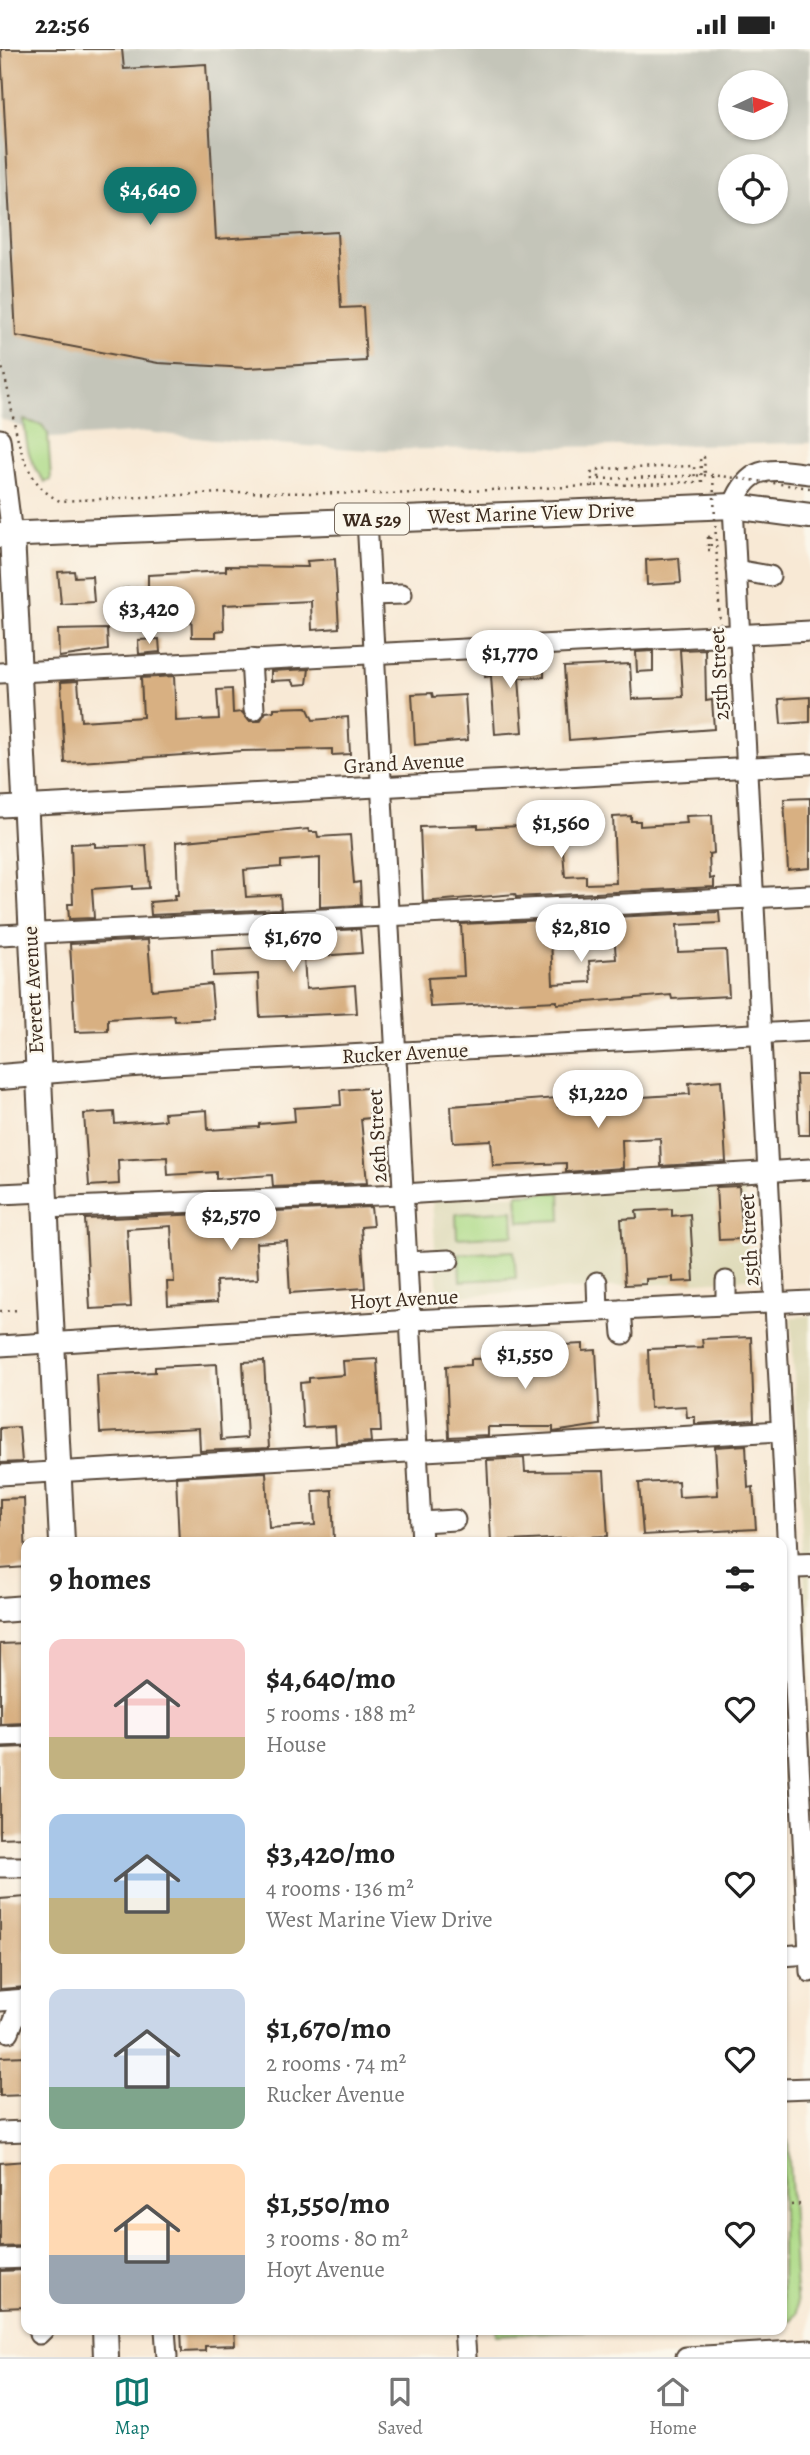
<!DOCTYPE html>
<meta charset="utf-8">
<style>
body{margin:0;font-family:Alegreya,serif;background:#f6f6f6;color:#222;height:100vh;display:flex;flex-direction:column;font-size:26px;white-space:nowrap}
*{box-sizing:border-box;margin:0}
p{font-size:23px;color:#767676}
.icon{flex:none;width:38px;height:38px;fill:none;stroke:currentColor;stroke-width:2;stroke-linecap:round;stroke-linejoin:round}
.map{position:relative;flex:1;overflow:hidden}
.details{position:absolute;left:21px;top:1488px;width:766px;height:798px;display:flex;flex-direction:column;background:#fff;border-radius:14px;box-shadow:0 2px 5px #0004}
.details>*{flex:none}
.needle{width:46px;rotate:86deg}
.fabs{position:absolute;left:718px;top:21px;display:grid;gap:14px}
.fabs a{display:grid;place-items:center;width:70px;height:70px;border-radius:50%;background:#fff;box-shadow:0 2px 5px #0004;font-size:35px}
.price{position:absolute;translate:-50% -60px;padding:0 16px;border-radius:24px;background:#fff;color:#222;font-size:23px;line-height:46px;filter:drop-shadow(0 2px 4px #0008)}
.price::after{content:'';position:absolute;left:50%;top:42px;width:21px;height:16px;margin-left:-10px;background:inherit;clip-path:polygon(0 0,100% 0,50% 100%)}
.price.on{background:#0f766e;color:#fff}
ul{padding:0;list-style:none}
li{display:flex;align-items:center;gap:21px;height:175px;padding:0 28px}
li span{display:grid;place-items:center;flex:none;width:196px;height:140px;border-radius:14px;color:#555}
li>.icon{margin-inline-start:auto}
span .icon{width:84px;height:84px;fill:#fffc;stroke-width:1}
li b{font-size:30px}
h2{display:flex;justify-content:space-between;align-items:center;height:84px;padding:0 28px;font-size:30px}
.status{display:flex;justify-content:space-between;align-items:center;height:49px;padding:0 35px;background:#fff;direction:ltr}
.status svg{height:19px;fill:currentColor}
.menu{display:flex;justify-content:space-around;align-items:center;height:98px;border-top:2px solid #e0e0e0;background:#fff;font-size:19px;color:#767676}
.menu a{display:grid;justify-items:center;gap:4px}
.menu .on{color:#0f766e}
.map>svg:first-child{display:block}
.built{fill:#e0dcbb}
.industrial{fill:#c4c5b9;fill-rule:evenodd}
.green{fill:#adda87;stroke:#748252;stroke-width:2}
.building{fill:#d8b082}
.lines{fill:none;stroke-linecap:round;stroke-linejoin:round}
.minor-casing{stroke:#574739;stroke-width:23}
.major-casing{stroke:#574739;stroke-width:28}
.path{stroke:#574739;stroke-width:2.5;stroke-dasharray:2 5;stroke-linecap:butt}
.minor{stroke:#fff;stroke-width:19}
.major{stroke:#fff;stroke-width:24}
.path-bridge{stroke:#574739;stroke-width:2.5;stroke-dasharray:2 5;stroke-linecap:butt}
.labels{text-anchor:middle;stroke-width:5;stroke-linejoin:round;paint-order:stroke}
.shield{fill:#fbf7ec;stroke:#75685c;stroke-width:2}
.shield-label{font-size:19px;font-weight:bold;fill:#3b2a1e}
.street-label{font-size:21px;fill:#3b2a1e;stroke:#fbf7ec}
</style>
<div class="status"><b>22:56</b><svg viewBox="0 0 49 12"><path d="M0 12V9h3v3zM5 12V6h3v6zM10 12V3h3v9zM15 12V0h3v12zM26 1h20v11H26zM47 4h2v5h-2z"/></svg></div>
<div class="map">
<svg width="810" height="2308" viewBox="0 0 810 2308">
<rect width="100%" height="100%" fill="#fbf7ec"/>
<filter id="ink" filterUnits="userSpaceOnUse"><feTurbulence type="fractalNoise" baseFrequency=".0143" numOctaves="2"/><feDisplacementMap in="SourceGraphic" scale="14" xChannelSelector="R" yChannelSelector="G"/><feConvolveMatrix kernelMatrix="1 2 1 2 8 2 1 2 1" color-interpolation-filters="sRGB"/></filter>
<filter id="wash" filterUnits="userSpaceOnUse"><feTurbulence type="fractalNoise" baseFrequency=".00686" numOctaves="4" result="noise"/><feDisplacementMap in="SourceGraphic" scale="28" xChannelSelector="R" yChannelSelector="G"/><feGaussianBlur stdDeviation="1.57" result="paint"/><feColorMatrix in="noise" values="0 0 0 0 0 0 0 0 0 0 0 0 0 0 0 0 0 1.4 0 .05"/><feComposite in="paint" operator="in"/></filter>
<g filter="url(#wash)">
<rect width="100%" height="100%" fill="#f8e9d5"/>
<g class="built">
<polygon points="744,1133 749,1230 438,1248 432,1150"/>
<polygon points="810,1267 810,1644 791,1268"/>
</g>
<path class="industrial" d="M0,0H810V394L369,401L214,391L147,383L52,389L0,370ZM730,33H775V79H730ZM730,117H775V163H730Z"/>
<g class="green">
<path d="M24,371L42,376L48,385L51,431L45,433C28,414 26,394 24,371Z"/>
<polygon points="560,1143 561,1171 519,1173 517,1145"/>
<polygon points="513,1161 514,1186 457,1189 456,1165"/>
<polygon points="514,1202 516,1229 460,1232 459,1205"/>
<polygon points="782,2092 788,2092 797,2264 791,2271 782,2271"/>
<polygon points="496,2280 609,2280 496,2286"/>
</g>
<g id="blocks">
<g class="building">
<polygon points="1,0 122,0 124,20 206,15 216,190 337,183 341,259 363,258 366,312 248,319 158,314 16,287"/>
<polygon points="679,509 681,534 647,536 646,511"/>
<polygon points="335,510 339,579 312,581 311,552 223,556 224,581 216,582 216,588 192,588 191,558 132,561 131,557 123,558 122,540 148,538 148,526 226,522 226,517 308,518 307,512"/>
<polygon points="74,522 75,528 92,527 94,553 61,555 58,523"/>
<polygon points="107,580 108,601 59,608 58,581"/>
<polygon points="159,590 160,603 139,605 138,591"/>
<polygon points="705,600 706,652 712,651 714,680 569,691 564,618 630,615 632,650 683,648 680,601"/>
<polygon points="653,602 653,622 637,623 636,603"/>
<polygon points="544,608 544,628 519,629 523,683 495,685 491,627 485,628 484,611"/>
<polygon points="309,620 307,635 295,636 292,631 271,632 271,622"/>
<polygon points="174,627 176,672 219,670 217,641 232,640 233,664 242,663 249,672 260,672 266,663 274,662 274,659 307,658 313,671 348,668 350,705 332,706 332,700 242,702 65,714 61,633 78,632 81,672 143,668 141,629"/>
<polygon points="432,644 433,648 465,646 468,691 415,696 412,645"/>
<polygon points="810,648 810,673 781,675 779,650"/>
<polygon points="810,749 810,819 788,821 784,750"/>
<polygon points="712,766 714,804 709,805 710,830 714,829 714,838 516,848 515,845 423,853 420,778 478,776 478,779 561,775 565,828 586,827 586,835 616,834 613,768 631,767 631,772 640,772 640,777 687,774 686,767"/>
<polygon points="308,780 309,783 317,783 318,788 350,786 354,834 360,833 361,856 320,858 320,809 281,812 281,818 244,821 246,848 280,846 281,860 151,866 150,853 175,851 174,846 178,846 176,793"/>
<polygon points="95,794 95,798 146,796 149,839 133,840 133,837 92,840 94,869 69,870 68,855 73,855 71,795"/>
<polygon points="719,863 720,874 677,876 678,903 726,901 729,947 672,950 671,946 575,954 557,955 557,952 430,958 428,929 464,927 461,875 587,869 587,890 551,890 553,935 591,933 589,912 616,910 613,868"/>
<polygon points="360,880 362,904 304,908 306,940 355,936 357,964 260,968 258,925 213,927 212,901 303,896 302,883"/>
<polygon points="148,891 152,941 211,935 214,970 175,972 174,966 108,970 108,982 75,983 70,895"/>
<polygon points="796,1026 810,1026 810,1086 799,1086"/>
<polygon points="721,1031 726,1113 661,1117 660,1089 622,1091 623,1119 566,1123 566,1114 493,1117 491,1091 453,1093 451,1057 557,1049 558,1058 624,1056 626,1049 690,1045 689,1034"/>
<polygon points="368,1039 370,1069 361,1070 367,1134 273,1138 272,1126 216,1130 216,1123 168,1126 167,1108 118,1111 119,1135 89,1137 84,1065 114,1063 115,1075 165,1071 164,1064 207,1061 208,1081 259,1078 259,1075 295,1072 294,1059 341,1056 340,1041"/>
<polygon points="739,1137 743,1190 719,1191 716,1138"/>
<polygon points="371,1158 373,1177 361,1178 365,1239 290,1244 287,1192 256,1194 258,1230 216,1232 217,1253 168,1256 167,1233 174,1233 171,1177 127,1180 131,1258 90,1260 85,1170"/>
<polygon points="672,1160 672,1167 690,1165 694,1232 673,1233 673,1228 646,1230 646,1235 625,1236 621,1170 637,1169 636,1162"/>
<polygon points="751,1288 754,1371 695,1375 695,1368 687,1368 686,1357 650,1359 648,1300 703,1298 702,1290"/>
<polygon points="583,1295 583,1302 596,1301 600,1376 553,1383 553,1378 488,1378 488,1386 449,1388 446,1317 471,1316 471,1310 514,1309 513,1306 524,1305 524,1298"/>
<polygon points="377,1310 381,1383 370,1383 371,1393 336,1395 335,1377 303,1379 300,1334 309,1333 309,1329 344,1326 343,1312"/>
<polygon points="264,1312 269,1399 200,1402 199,1379 100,1384 97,1326 155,1323 155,1318 217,1315 221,1391 247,1389 243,1313"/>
<polygon points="19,1378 22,1413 0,1414 0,1379"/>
<polygon points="746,1396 748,1439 753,1438 756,1480 643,1486 639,1434 678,1432 679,1448 718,1446 715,1398"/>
<polygon points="524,1409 525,1423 604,1422 608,1487 491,1493 487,1411"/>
<polygon points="266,1423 269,1479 315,1476 313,1442 332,1441 334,1493 179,1493 176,1428"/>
<polygon points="24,1449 26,1518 0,1520 0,1450"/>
<polygon points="26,1594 26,1674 0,1675 0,1595"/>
<polygon points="26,1698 26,1788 0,1789 0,1699"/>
<polygon points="26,1848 26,1938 0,1940 0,1850"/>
<polygon points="26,2007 26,2046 0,2047 0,2008"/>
<polygon points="26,2112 26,2197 0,2198 0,2114"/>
<polygon points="26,2221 26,2258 0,2259 0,2222"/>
<polygon points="181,2280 234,2280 235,2296 205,2297 205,2302 182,2303"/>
</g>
</g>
</g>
<g filter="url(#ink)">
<use href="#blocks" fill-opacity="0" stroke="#574739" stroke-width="2"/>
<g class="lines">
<g class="minor-casing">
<g id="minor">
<polyline points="0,390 12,486"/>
<path d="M810,425C770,420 749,414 733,457L810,1923"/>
<polyline points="367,470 422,1493"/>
<polyline points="736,521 770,527"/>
<polyline points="371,546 402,545"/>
<polyline points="251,610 254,661"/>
<polyline points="0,624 810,582"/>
<polyline points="0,758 810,715"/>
<polyline points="0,886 810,846"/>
<polyline points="37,1025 154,1016 810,982"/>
<polyline points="0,1145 44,1143"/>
<polyline points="44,1159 403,1145 810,1120"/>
<polyline points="407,1213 449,1211"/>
<polyline points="726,1232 726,1256"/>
<polyline points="597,1233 598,1262"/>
<polyline points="621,1261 623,1285"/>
<polyline points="0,1297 411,1271 810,1252"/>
<polyline points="0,1426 781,1382"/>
<polyline points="421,1473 455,1471"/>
<polyline points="0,1687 26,1686"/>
<polyline points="0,1818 26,1818"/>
<polyline points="782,1907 809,1905"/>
<polyline points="0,1952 26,1950"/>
<polyline points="9,1983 22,1951"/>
<polyline points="782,2040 810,2039"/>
<polyline points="0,2083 26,2082"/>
<polyline points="0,2210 26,2209"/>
<polyline points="165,2280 167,2308"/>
<polyline points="464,2280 466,2308"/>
<polyline points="39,2285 44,2280"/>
<polyline points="686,2308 810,2301"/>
</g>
</g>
<g class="major-casing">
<g id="major">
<polyline points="0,486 733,457 810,467"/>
<polyline points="12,486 62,1493"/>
<polyline points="0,1028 37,1025"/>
<polyline points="782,1517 810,1516"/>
<polyline points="0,1561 26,1559"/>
<polyline points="105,2280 106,2308"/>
</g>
</g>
<g class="path">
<path d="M0,313C17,357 11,429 60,452L242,443L387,445L695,433L694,417L599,420V430"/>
<polyline points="702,433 700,409 704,408 705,426"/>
<polyline points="593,438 591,424 598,424"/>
<polyline points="708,488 708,501"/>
<polyline points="708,501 711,501 710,484"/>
<polyline points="0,1262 19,1261"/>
<polyline points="791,2156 803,2155"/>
</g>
<use href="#minor" class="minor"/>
<use href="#major" class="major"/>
<g class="path-bridge">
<polyline points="713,427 720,577"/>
<polyline points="599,430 713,426 810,439"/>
<polyline points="708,488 715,487"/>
</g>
</g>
</g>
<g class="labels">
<rect class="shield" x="335" y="454.5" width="74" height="31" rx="5"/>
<g class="shield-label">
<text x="372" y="477">WA 529</text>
</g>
<g class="street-label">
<text transform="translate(531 464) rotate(-2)" y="7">West Marine View Drive</text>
<text transform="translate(719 625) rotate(-93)" y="7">25th Street</text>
<text transform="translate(404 714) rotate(-3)" y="7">Grand Avenue</text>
<text transform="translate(33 941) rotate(-93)" y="7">Everett Avenue</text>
<text transform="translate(405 1004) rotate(-3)" y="7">Rucker Avenue</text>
<text transform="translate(377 1087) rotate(-93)" y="7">26th Street</text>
<text transform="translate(749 1191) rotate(-93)" y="7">25th Street</text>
<text transform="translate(404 1250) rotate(-3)" y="7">Hoyt Avenue</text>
</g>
</g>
</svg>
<div class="fabs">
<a><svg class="needle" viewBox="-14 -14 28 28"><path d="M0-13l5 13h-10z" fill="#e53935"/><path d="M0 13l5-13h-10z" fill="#767676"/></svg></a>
<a><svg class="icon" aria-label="locate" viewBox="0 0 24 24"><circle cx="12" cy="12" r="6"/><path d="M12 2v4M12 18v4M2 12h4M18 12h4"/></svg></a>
</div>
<b class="price on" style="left:150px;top:178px">$4,640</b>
<b class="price" style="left:149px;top:597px">$3,420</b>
<b class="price" style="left:510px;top:641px">$1,770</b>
<b class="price" style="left:561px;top:811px">$1,560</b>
<b class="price" style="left:581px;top:915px">$2,810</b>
<b class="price" style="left:293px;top:925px">$1,670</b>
<b class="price" style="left:598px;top:1081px">$1,220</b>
<b class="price" style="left:231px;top:1203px">$2,570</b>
<b class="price" style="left:525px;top:1342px">$1,550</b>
<section class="details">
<h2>9 homes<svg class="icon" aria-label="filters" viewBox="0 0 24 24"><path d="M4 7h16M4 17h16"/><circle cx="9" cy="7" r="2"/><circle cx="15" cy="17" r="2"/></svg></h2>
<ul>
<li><span style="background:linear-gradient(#f6c9c9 70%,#c2b280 0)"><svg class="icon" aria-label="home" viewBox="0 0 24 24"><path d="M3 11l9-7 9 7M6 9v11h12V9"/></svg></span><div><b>$4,640/mo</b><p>5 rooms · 188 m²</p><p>House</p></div><svg class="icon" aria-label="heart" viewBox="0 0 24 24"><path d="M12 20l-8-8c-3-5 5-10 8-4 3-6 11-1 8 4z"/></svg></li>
<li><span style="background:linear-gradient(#a9c7e8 60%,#c2b280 0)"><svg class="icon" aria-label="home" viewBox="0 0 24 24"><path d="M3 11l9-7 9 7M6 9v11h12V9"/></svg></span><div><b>$3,420/mo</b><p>4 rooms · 136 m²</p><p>West Marine View Drive</p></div><svg class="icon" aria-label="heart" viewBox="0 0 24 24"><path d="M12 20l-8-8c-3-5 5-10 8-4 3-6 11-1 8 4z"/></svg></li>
<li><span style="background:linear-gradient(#c9d6e8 70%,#7fa58c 0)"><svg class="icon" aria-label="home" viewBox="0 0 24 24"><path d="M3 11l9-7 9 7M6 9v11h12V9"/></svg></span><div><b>$1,670/mo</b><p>2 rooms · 74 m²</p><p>Rucker Avenue</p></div><svg class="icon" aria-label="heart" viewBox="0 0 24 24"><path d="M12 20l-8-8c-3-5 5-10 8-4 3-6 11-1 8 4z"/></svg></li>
<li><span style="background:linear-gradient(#ffd9b3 65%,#9aa5b1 0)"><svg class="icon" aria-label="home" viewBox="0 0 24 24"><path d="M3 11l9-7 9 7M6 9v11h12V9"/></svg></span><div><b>$1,550/mo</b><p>3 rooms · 80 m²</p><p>Hoyt Avenue</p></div><svg class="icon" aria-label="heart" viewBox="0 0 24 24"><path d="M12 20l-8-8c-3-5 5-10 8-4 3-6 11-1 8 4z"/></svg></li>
</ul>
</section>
</div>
<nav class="menu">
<a class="on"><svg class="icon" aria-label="map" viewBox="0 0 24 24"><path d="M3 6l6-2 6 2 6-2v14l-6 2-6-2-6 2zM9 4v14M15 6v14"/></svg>Map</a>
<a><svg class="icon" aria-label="saved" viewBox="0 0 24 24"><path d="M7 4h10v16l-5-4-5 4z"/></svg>Saved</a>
<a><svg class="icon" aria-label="home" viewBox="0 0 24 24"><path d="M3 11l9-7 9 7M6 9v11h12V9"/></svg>Home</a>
</nav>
